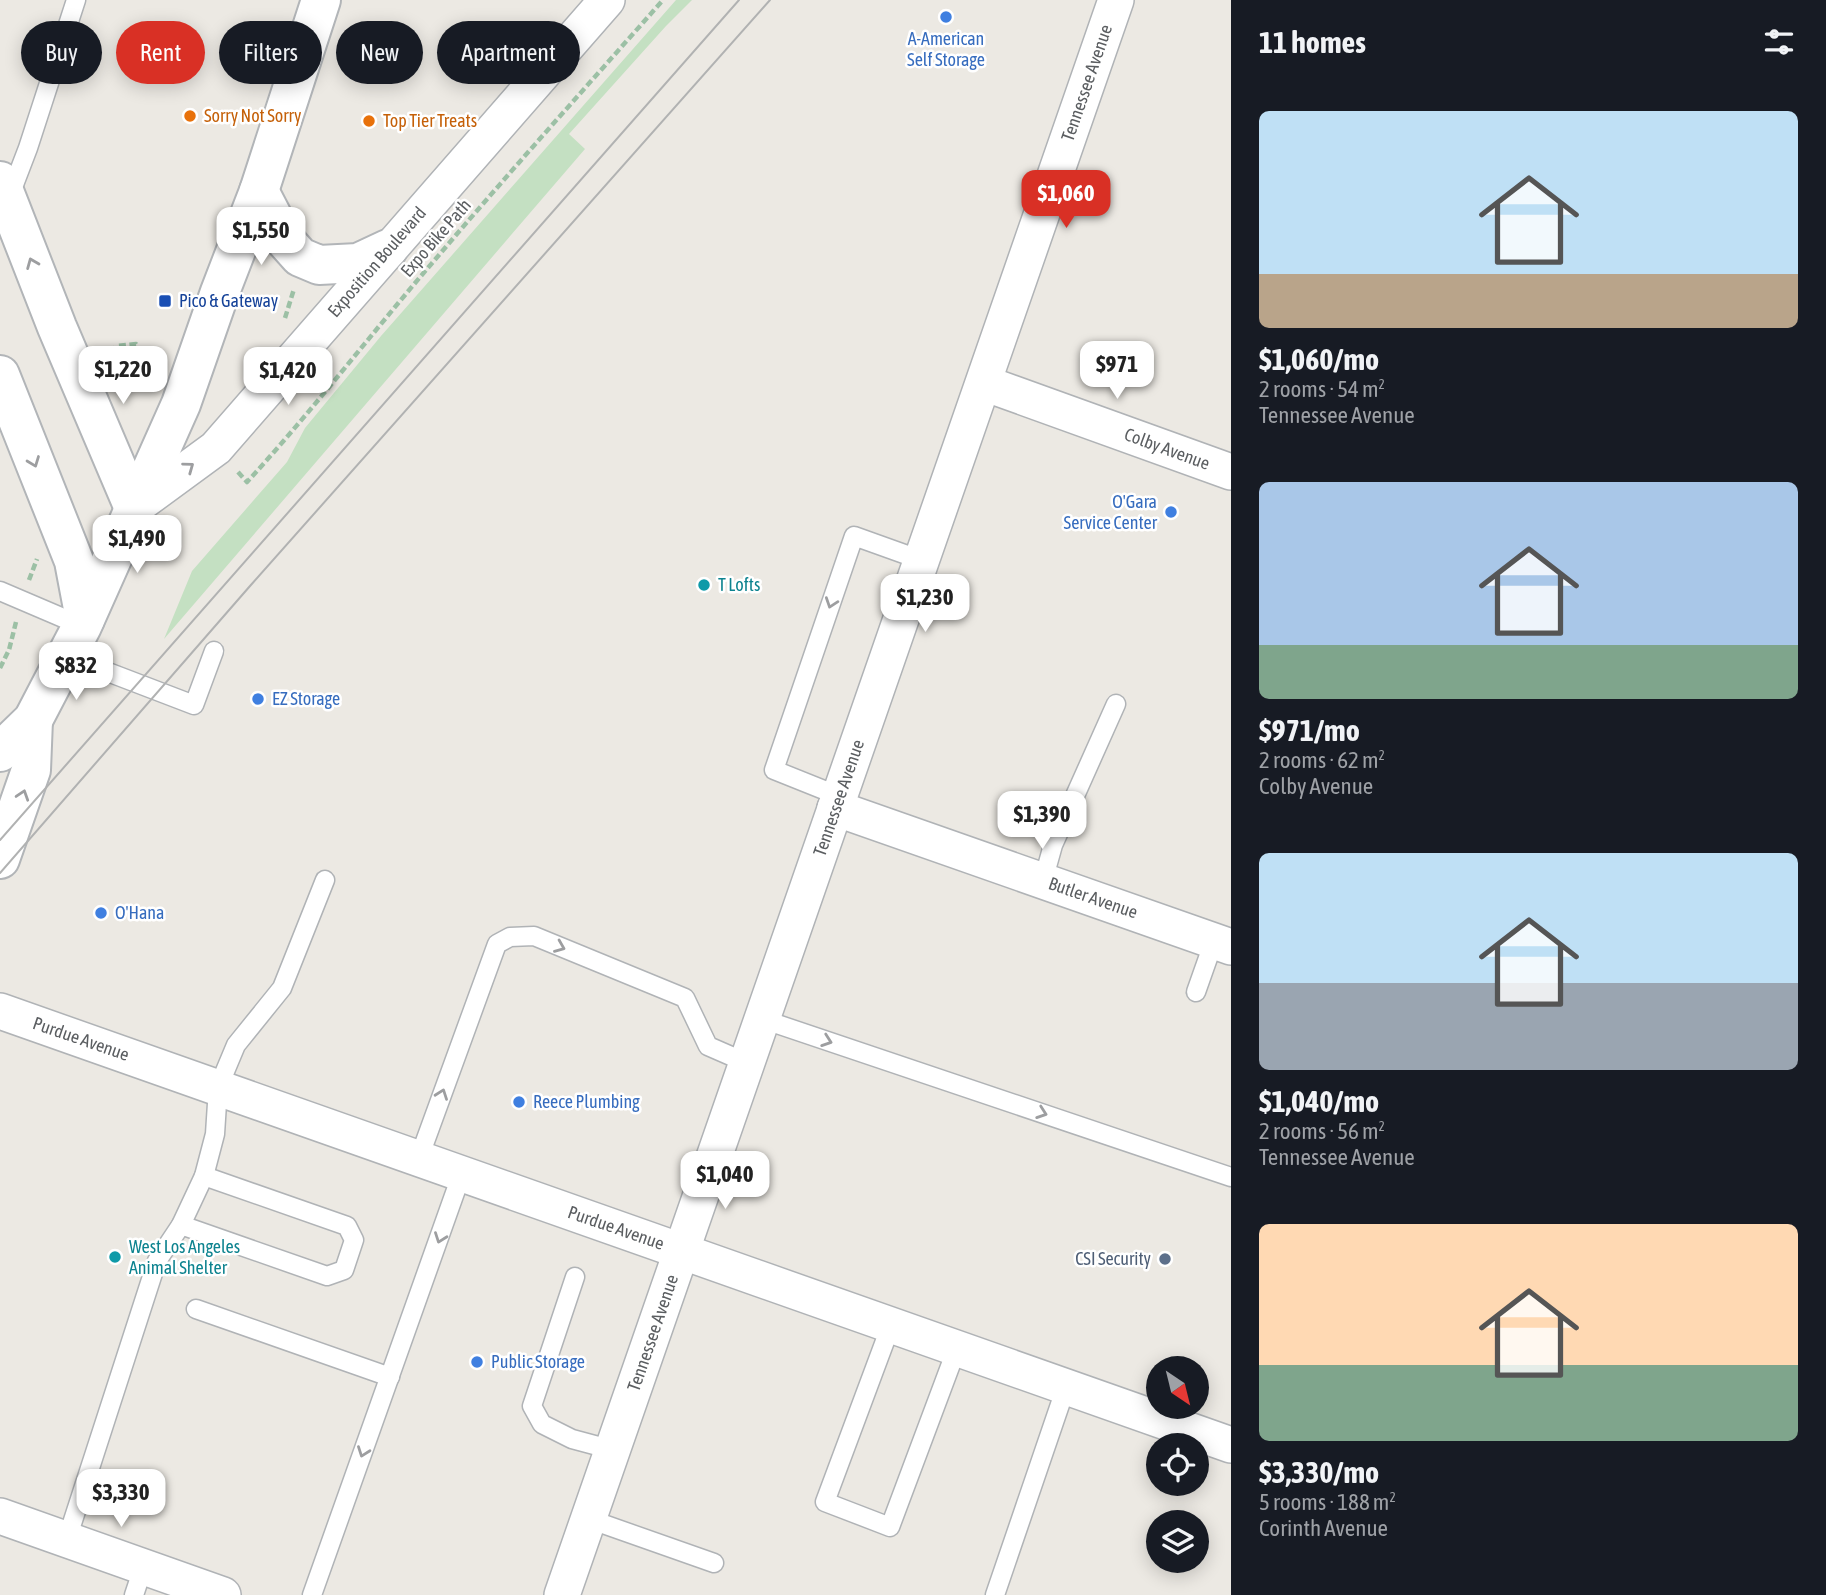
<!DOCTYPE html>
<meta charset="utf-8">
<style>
body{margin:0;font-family:"Asap Condensed",sans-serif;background:#20242c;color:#f1f3f6;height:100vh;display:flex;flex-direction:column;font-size:26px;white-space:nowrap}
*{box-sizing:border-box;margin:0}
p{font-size:23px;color:#9ea1a6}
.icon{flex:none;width:38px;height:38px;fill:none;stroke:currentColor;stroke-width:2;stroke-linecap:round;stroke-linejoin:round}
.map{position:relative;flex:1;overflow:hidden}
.side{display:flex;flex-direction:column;background:#171b24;width:595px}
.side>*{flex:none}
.guide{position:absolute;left:21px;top:21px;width:665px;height:63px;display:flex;gap:14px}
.needle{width:46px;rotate:145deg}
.controls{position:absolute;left:1146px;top:1356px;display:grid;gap:14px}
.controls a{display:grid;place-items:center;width:63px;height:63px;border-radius:50%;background:#171b24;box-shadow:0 4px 18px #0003;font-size:35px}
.price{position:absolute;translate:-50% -60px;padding:0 16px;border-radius:14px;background:#fff;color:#222;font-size:23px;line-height:46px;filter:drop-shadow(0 2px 4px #0008)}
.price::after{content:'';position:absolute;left:50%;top:42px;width:21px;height:16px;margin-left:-10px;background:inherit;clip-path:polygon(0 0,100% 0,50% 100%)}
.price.active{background:#d93025;color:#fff}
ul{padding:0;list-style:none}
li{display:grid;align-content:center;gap:14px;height:371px;padding:0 28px}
li span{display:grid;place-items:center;height:217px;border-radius:10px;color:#555}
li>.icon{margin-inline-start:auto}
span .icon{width:126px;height:126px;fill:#fffc;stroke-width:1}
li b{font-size:30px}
h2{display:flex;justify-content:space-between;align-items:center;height:84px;padding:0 28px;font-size:30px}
.chip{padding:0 24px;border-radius:32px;background:#171b24;box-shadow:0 4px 18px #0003;font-size:24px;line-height:63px}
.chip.active{background:#d93025;color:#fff}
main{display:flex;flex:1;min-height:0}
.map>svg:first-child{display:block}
.green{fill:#c4e0c2}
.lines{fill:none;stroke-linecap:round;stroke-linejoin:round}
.lane-casing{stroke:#b0b3b6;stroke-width:21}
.street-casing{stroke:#b0b3b6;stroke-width:38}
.secondary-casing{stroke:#b2b5b8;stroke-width:42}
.path{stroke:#9cc0a5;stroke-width:4.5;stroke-dasharray:7 3.5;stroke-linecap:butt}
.lane{stroke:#fff;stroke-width:18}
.street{stroke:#fff;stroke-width:35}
.secondary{stroke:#fff;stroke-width:38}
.tram{stroke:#b1b2b2;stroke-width:2}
.oneway{stroke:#9d9ea0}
.shop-dot{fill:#3f7fe0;stroke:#fff;stroke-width:2.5}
.food-dot{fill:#e8710a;stroke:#fff;stroke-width:2.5}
.transit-dot{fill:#1a4fb4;stroke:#fff;stroke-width:2.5}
.culture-dot{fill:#0f9aa8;stroke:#fff;stroke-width:2.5}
.service-dot{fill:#5c6f8a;stroke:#fff;stroke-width:2.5}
.labels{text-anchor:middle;stroke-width:5;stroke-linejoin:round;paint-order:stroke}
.shop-label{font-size:18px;fill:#366cbe;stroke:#fff;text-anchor:start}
.street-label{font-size:18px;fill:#5b5e61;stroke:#fff}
.food-label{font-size:18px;fill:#c56008;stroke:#fff;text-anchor:start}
.transit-label{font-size:18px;fill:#164399;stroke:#fff;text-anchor:start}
.culture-label{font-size:18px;fill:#0d838f;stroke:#fff;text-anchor:start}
.service-label{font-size:18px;fill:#4e5e75;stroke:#fff;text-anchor:end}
</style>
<main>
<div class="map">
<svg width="1231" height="1595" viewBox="0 0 1231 1595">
<rect width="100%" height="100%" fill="#ece9e3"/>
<polygon class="green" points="676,0 692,0 666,26 569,134 585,149 164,639 192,571 287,462 305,428 381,336"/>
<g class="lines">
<g class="lane-casing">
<g id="lane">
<polyline points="10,195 28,148 76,0"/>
<polyline points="0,591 82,626"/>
<polyline points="66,656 194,705 214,651"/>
<polyline points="839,796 774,770 854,536 921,560"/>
<polyline points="1043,881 1053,845 1116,704"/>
<polyline points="1196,992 1214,941"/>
<polyline points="762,1019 1231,1177"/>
<polyline points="419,1158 497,944 510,937 534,936 685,998 708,1046 747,1063"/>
<polyline points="181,1225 327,1276 344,1270 354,1240 347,1226 204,1176"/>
<polyline points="575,1277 532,1406 542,1424 572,1439 613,1450"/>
<polyline points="196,1309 390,1377"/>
<polyline points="891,1325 825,1502 890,1527 957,1348"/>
<polyline points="589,1519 714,1563"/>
<polyline points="67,1539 157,1261 181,1225 204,1176 215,1134 218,1088 236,1045 282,988 325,880"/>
<polyline points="134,1595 143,1568"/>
<polyline points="312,1595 462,1173"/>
<polyline points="995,1595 1066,1387"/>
</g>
</g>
<g class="street-casing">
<g id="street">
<polyline points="984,383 1231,472"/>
<polyline points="134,508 216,448 607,0"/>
<polyline points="835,808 1231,947"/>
<polyline points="0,1011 1231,1445"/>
<polyline points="0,1516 223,1595"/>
<polyline points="562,1595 1116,0"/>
</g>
</g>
<g class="secondary-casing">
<g id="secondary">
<polyline points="0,181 57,327 134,508"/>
<polyline points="259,191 284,239 300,257 319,265 358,263 388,249"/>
<polyline points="0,375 74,561 85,619"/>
<polyline points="0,752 33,720 82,626 181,404 220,292 259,191 321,0"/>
<polyline points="0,859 31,770 33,720"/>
</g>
</g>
<g class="path">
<polyline points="285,318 294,289"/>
<polyline points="110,363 116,346 136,344 156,374"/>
<path d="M238,472L247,482C314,409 374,330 439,255C512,169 588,85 663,0"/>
<polyline points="29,580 37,559"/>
<polyline points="0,668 9,650 16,622"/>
</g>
<use href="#lane" class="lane"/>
<use href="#street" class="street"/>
<use href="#secondary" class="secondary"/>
<g class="tram">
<polyline points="0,840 739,0"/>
<polyline points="0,873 250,586 770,0"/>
</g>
</g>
<defs><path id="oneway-chevron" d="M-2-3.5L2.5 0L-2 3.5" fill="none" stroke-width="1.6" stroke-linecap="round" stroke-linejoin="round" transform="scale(1.75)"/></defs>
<g class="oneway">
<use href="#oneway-chevron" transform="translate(32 263) rotate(-112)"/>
<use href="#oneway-chevron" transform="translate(34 462) rotate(69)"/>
<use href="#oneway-chevron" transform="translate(189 467) rotate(-36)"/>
<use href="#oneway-chevron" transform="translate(831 603) rotate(109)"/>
<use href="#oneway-chevron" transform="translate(23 795) rotate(-72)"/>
<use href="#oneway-chevron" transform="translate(560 947) rotate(22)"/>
<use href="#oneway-chevron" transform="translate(827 1041) rotate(19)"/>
<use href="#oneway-chevron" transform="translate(442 1094) rotate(-70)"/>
<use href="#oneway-chevron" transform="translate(1042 1113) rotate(19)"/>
<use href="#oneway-chevron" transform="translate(440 1238) rotate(110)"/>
<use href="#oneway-chevron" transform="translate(363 1452) rotate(110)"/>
</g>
<g class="shop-dot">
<circle cx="946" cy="17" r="7"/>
<circle cx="1171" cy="512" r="7"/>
<circle cx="258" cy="699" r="7"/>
<circle cx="101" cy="913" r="7"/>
<circle cx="519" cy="1102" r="7"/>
<circle cx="477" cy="1362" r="7"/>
</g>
<g class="food-dot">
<circle cx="190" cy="116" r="7"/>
<circle cx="369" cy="121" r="7"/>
</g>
<rect class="transit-dot" x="158" y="294" width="14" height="14" rx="3.5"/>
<g class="culture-dot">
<circle cx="704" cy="585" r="7"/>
<circle cx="115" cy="1257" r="7"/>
</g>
<circle class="service-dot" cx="1165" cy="1259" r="7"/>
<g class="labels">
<g class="shop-label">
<text x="946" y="45" text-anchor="middle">A-American<tspan x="946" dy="21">Self Storage</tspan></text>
<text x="1157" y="508" text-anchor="end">O'Gara<tspan x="1157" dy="21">Service Center</tspan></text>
<text x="272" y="705">EZ Storage</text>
<text x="115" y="919">O'Hana</text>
<text x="533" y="1108">Reece Plumbing</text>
<text x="491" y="1368">Public Storage</text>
</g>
<g class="street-label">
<text transform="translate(1087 83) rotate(-71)" y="6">Tennessee Avenue</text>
<text transform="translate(436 238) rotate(-49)" y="6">Expo Bike Path</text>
<text transform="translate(377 262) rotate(-49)" y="6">Exposition Boulevard</text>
<text transform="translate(1167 449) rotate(20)" y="6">Colby Avenue</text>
<text transform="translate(839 798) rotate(-71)" y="6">Tennessee Avenue</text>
<text transform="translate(1093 898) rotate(19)" y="6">Butler Avenue</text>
<text transform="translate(81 1039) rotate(19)" y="6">Purdue Avenue</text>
<text transform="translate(616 1228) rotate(19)" y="6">Purdue Avenue</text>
<text transform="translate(653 1333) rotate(-71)" y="6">Tennessee Avenue</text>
</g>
<g class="food-label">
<text x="204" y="122">Sorry Not Sorry</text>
<text x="383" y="127">Top Tier Treats</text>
</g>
<g class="transit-label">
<text x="179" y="307">Pico &amp; Gateway</text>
</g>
<g class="culture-label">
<text x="718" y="591">T Lofts</text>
<text x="129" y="1253">West Los Angeles<tspan x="129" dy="21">Animal Shelter</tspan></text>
</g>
<g class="service-label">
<text x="1151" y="1265">CSI Security</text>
</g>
</g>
</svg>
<div class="controls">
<a><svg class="needle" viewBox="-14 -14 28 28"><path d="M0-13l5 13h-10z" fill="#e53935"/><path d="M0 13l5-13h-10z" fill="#9ea1a6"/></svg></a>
<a><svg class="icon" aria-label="locate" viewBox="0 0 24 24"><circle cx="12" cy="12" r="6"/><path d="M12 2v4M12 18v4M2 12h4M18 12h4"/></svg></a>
<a><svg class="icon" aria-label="layers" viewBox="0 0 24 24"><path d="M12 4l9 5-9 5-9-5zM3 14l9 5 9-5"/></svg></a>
</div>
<b class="price active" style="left:1066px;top:230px">$1,060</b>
<b class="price" style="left:261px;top:267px">$1,550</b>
<b class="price" style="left:1117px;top:401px">$971</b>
<b class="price" style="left:123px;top:406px">$1,220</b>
<b class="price" style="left:288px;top:407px">$1,420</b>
<b class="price" style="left:137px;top:575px">$1,490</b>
<b class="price" style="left:925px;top:634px">$1,230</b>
<b class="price" style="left:76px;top:702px">$832</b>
<b class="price" style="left:1042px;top:851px">$1,390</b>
<b class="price" style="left:725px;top:1211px">$1,040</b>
<b class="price" style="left:121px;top:1529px">$3,330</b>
<div class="guide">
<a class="chip">Buy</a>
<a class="chip active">Rent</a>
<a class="chip">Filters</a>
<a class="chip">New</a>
<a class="chip">Apartment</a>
</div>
</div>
<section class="side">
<h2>11 homes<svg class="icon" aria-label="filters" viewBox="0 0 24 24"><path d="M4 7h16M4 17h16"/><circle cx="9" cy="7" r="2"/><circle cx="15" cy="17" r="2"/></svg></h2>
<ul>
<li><span style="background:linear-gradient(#bfe0f5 75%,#b9a48a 0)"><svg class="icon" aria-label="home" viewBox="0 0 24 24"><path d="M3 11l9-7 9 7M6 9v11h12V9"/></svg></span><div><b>$1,060/mo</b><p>2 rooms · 54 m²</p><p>Tennessee Avenue</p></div></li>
<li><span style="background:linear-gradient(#a9c7e8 75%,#7fa58c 0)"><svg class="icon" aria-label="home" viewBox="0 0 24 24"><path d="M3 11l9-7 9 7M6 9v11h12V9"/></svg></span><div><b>$971/mo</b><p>2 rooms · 62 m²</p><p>Colby Avenue</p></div></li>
<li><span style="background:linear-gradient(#bfe0f5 60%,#9aa5b1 0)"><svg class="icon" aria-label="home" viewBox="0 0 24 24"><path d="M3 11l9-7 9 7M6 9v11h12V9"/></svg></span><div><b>$1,040/mo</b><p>2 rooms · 56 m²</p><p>Tennessee Avenue</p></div></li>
<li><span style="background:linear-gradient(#ffd9b3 65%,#7fa58c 0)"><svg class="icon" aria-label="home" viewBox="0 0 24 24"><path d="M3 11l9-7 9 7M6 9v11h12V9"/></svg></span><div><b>$3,330/mo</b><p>5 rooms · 188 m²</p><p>Corinth Avenue</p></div></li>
</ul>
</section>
</main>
